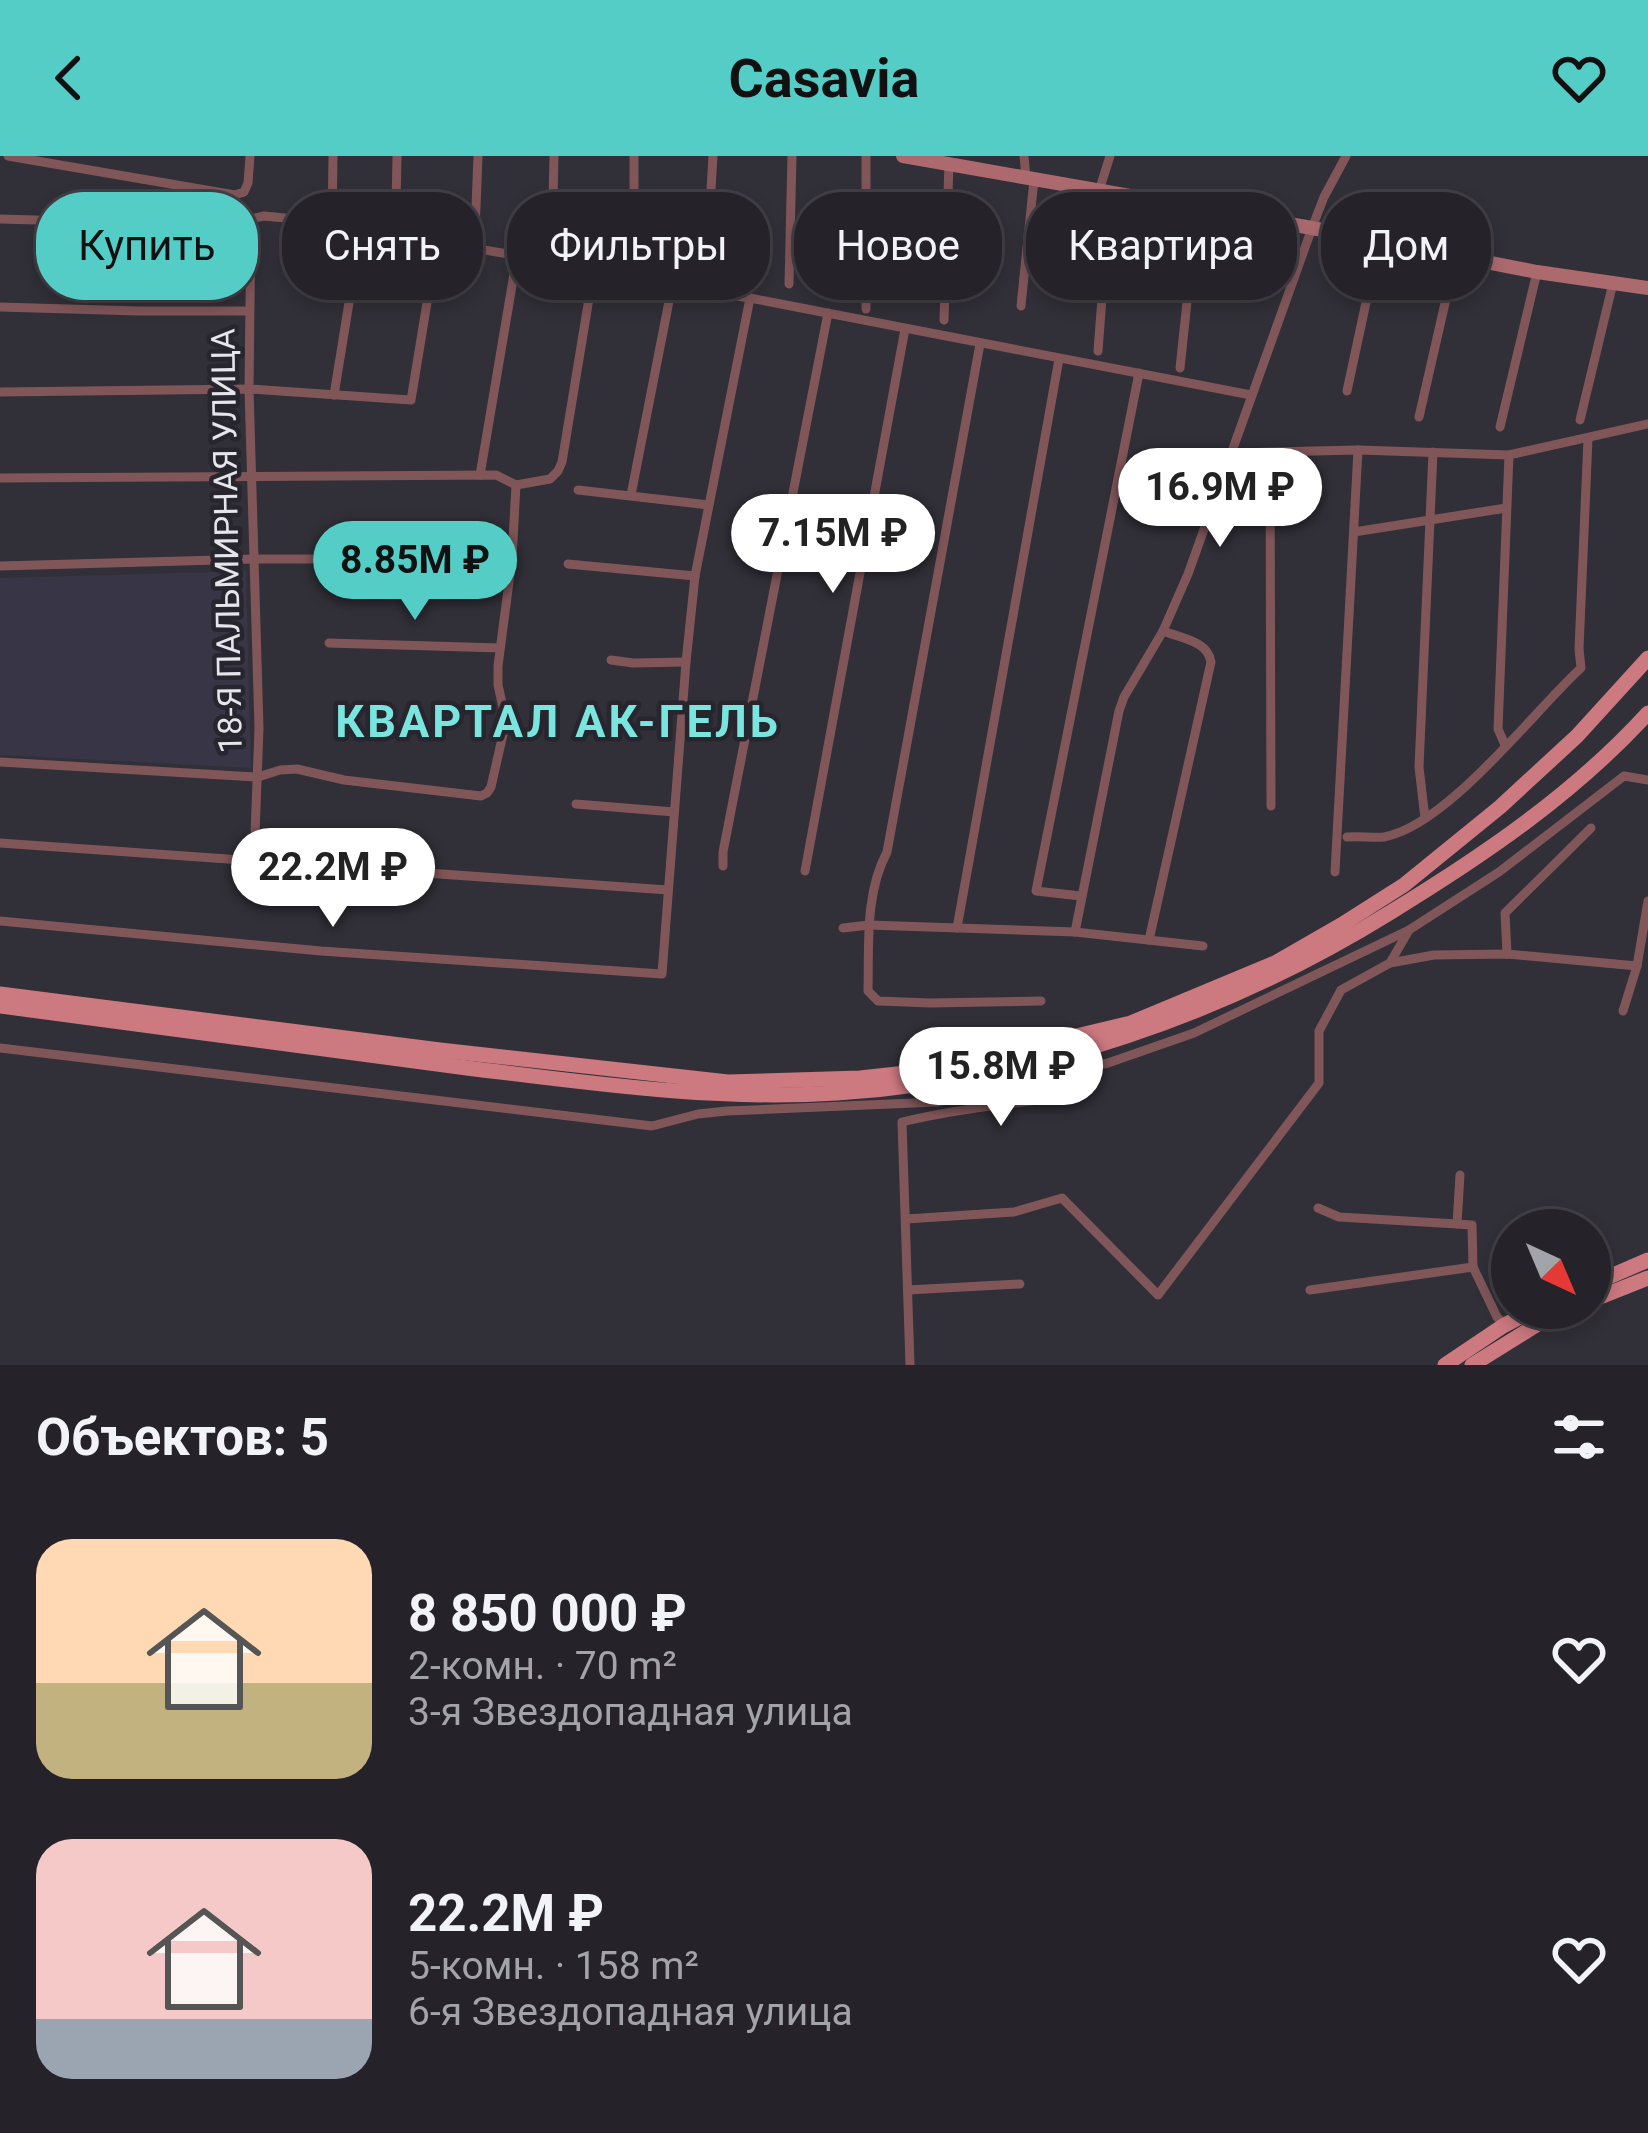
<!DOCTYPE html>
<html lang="ru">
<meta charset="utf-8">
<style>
body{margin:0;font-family:Roboto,sans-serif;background:#312f35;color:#f1f3f6;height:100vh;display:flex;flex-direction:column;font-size:45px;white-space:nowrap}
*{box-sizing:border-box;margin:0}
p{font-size:39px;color:#a3a4a8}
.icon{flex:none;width:66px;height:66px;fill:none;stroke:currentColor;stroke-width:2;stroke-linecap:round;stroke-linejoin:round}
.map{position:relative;height:1209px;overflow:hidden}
.drawer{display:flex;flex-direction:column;background:#252329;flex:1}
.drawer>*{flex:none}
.top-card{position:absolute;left:36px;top:36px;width:1578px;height:108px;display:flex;gap:24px}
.needle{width:78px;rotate:136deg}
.controls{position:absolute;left:1491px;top:1053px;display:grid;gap:24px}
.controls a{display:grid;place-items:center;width:120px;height:120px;border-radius:50%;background:#252329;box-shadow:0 6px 18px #0003,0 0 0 3px #424046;font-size:60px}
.price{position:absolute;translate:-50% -102px;padding:0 27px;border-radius:42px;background:#fff;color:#222;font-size:39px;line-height:78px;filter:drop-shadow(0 3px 6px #0008)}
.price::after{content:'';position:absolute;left:50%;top:72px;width:36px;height:27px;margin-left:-18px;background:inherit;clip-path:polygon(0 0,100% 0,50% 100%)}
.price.active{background:#54cdc7;color:#111}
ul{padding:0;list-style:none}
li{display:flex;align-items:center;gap:36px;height:300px;padding:0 36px}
li span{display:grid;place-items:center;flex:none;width:336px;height:240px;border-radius:36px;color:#555}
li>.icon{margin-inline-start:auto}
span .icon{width:144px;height:144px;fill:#fffc;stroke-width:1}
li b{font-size:51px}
h2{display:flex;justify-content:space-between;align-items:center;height:144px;padding:0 36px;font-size:51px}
.pill{padding:0 42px;border-radius:48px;background:#252329;box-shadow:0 6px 18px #0003,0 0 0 3px #424046;font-size:42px;line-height:108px}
.pill.active{background:#54cdc7;color:#111}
header{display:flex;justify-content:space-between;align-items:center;height:156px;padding:0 36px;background:#54cdc7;color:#111;font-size:54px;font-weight:700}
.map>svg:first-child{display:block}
.education{fill:#383546}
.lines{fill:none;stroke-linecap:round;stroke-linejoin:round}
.street{stroke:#805659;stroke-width:9}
.secondary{stroke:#ac6a6f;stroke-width:14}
.primary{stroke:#cd7980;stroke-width:15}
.labels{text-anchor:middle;stroke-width:9;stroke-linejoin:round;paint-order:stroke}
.street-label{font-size:33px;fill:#e6e5eb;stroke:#27252d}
.district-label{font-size:45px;font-weight:bold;letter-spacing:3px;fill:#7ae5df;stroke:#27252d}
</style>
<header><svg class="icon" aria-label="back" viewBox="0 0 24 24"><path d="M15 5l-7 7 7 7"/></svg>Casavia<svg class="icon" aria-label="heart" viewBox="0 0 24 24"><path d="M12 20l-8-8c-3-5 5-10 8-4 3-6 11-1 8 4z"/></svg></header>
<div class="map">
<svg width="1648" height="1209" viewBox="0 0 1648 1209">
<rect width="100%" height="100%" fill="#312f37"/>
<polygon class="education" points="246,415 251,612 0,599 0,422"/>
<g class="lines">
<g class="street">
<polyline points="8,0 235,39 244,36 248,27 250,0"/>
<polyline points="866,0 866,153"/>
<polyline points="1024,0 1026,22"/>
<polyline points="1099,35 1110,0"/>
<polyline points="396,49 397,0"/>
<polyline points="0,63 224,69 264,60 295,63 594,112 672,130 750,142 1251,239"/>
<polyline points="251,64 249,233 259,572 254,705"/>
<polyline points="332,69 333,0"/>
<polyline points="475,76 478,0"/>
<polyline points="552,87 554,0"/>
<polyline points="634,94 634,0"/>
<polyline points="1260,114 1275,66"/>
<polyline points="706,116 713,0"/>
<polyline points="789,128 792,0"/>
<polyline points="1021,150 1034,24"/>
<polyline points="0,151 139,155 249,155"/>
<polyline points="944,164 949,7"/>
<path d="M980,188L887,696C865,737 869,789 868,835L878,845L930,847L1041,845"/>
<polyline points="1098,195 1110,36"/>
<polyline points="1180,212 1197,52"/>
<polyline points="1347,235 1379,86"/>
<polyline points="0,236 249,233 411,244 437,86"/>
<polyline points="334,239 361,73"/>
<polyline points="1419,261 1456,99"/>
<polyline points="1580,264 1613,127"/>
<polyline points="1500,271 1537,116"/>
<polyline points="1232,297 1358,294 1509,299 1648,268"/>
<polyline points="1270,298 1271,650"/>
<polyline points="480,319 517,100"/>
<polyline points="0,322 496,319 516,329 550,323 558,315 562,306 594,112"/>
<polyline points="578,334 709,349"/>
<polyline points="631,339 672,130"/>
<polyline points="1354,376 1506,352"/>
<polyline points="568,408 695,420"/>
<polyline points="0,410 255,403 512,403"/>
<polyline points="329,487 500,492"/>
<polyline points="611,504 633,507 686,506"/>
<polyline points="1505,589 1498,573 1509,299"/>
<polyline points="0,606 258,621 280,614 297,613 344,624 481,640 487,637 491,631 506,565 498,529 498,510 512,403 516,329"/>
<polyline points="576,648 674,656"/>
<polyline points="1425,662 1419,611 1433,296"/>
<path d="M1347,681C1359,680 1373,682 1384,681C1447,670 1533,556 1581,512L1579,493L1588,283"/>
<polyline points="0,687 668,734"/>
<polyline points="723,710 723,696 828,157"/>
<polyline points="805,715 905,173"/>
<polyline points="1335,716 1358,294"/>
<polyline points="1081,740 1036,735 1139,217"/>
<polyline points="0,765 321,795 662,818 686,506 695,420 750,142"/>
<polyline points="843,772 869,769 1075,776 1203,790"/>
<polyline points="957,772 1059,203"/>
<polyline points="1075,776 1119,555 1124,541 1163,475 1188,418 1312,72 1324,41 1346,0"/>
<path d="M1149,784L1211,506C1208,485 1181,482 1163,475"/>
<polyline points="1507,798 1505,757 1591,672"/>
<polyline points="1390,807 1409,774 1499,716 1624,620 1648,624"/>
<polyline points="1623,855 1637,810 1648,745"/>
<polyline points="0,892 652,970 698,958 727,955 937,946 1108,907 1194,877 1409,774"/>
<polyline points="1460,1019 1457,1068 1472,1069 1473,1111"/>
<polyline points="1318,1052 1339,1061 1457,1068"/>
<polyline points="906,1063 1014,1056 1062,1042 1158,1139 1319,927 1319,875 1341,834 1390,807 1434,799 1507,798 1637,810"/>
<polyline points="908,1134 1020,1128"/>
<polyline points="1310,1134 1473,1111 1497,1161 1505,1169"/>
<path d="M910,1209L902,966C960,952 1019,947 1078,939"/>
</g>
<polyline class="secondary" points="903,0 1312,72 1537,116 1648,132"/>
<g class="primary">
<polyline points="0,838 440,894 728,926 860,922 934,914 1131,867 1275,807 1341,769 1404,729 1500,651 1577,580 1648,502"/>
<path d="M0,850C156,870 311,892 467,912C591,927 712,945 837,937C1034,924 1223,860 1391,756C1484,699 1574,638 1648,557"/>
<polyline points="1590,1129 1648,1104"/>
<polyline points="1590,1145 1648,1122"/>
<polyline points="1445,1209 1503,1170 1537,1152"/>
<polyline points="1472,1209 1538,1168 1574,1152"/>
</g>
</g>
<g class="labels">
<g class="street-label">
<text transform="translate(226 385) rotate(-91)" y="12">18-Я ПАЛЬМИРНАЯ УЛИЦА</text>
</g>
<g class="district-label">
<text x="558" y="581">КВАРТАЛ АК-ГЕЛЬ</text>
</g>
</g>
</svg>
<div class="controls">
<a><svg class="needle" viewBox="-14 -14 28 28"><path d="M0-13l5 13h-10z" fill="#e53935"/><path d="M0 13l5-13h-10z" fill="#a3a4a8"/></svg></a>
</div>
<b class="price" style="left:1220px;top:394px">16.9M ₽</b>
<b class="price" style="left:833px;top:440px">7.15M ₽</b>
<b class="price active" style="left:415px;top:467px">8.85M ₽</b>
<b class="price" style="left:333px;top:774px">22.2M ₽</b>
<b class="price" style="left:1001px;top:973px">15.8M ₽</b>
<div class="top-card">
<a class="pill active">Купить</a>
<a class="pill">Снять</a>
<a class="pill">Фильтры</a>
<a class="pill">Новое</a>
<a class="pill">Квартира</a>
<a class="pill">Дом</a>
</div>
</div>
<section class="drawer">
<h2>Объектов: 5<svg class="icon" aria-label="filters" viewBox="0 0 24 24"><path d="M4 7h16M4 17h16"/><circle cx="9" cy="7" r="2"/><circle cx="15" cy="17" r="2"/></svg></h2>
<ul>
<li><span style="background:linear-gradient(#ffd9b3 60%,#c2b280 0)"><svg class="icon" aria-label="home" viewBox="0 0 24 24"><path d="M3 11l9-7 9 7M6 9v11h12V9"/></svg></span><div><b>8 850 000 ₽</b><p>2-комн. · 70 m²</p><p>3-я Звездопадная улица</p></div><svg class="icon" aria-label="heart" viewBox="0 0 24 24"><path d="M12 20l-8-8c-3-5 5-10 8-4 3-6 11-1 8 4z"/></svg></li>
<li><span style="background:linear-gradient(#f6c9c9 75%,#9aa5b1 0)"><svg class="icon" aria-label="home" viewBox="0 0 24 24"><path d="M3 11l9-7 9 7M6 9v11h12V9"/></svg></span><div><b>22.2M ₽</b><p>5-комн. · 158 m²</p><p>6-я Звездопадная улица</p></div><svg class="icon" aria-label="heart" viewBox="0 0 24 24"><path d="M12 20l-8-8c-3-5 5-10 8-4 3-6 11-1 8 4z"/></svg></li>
</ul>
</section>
